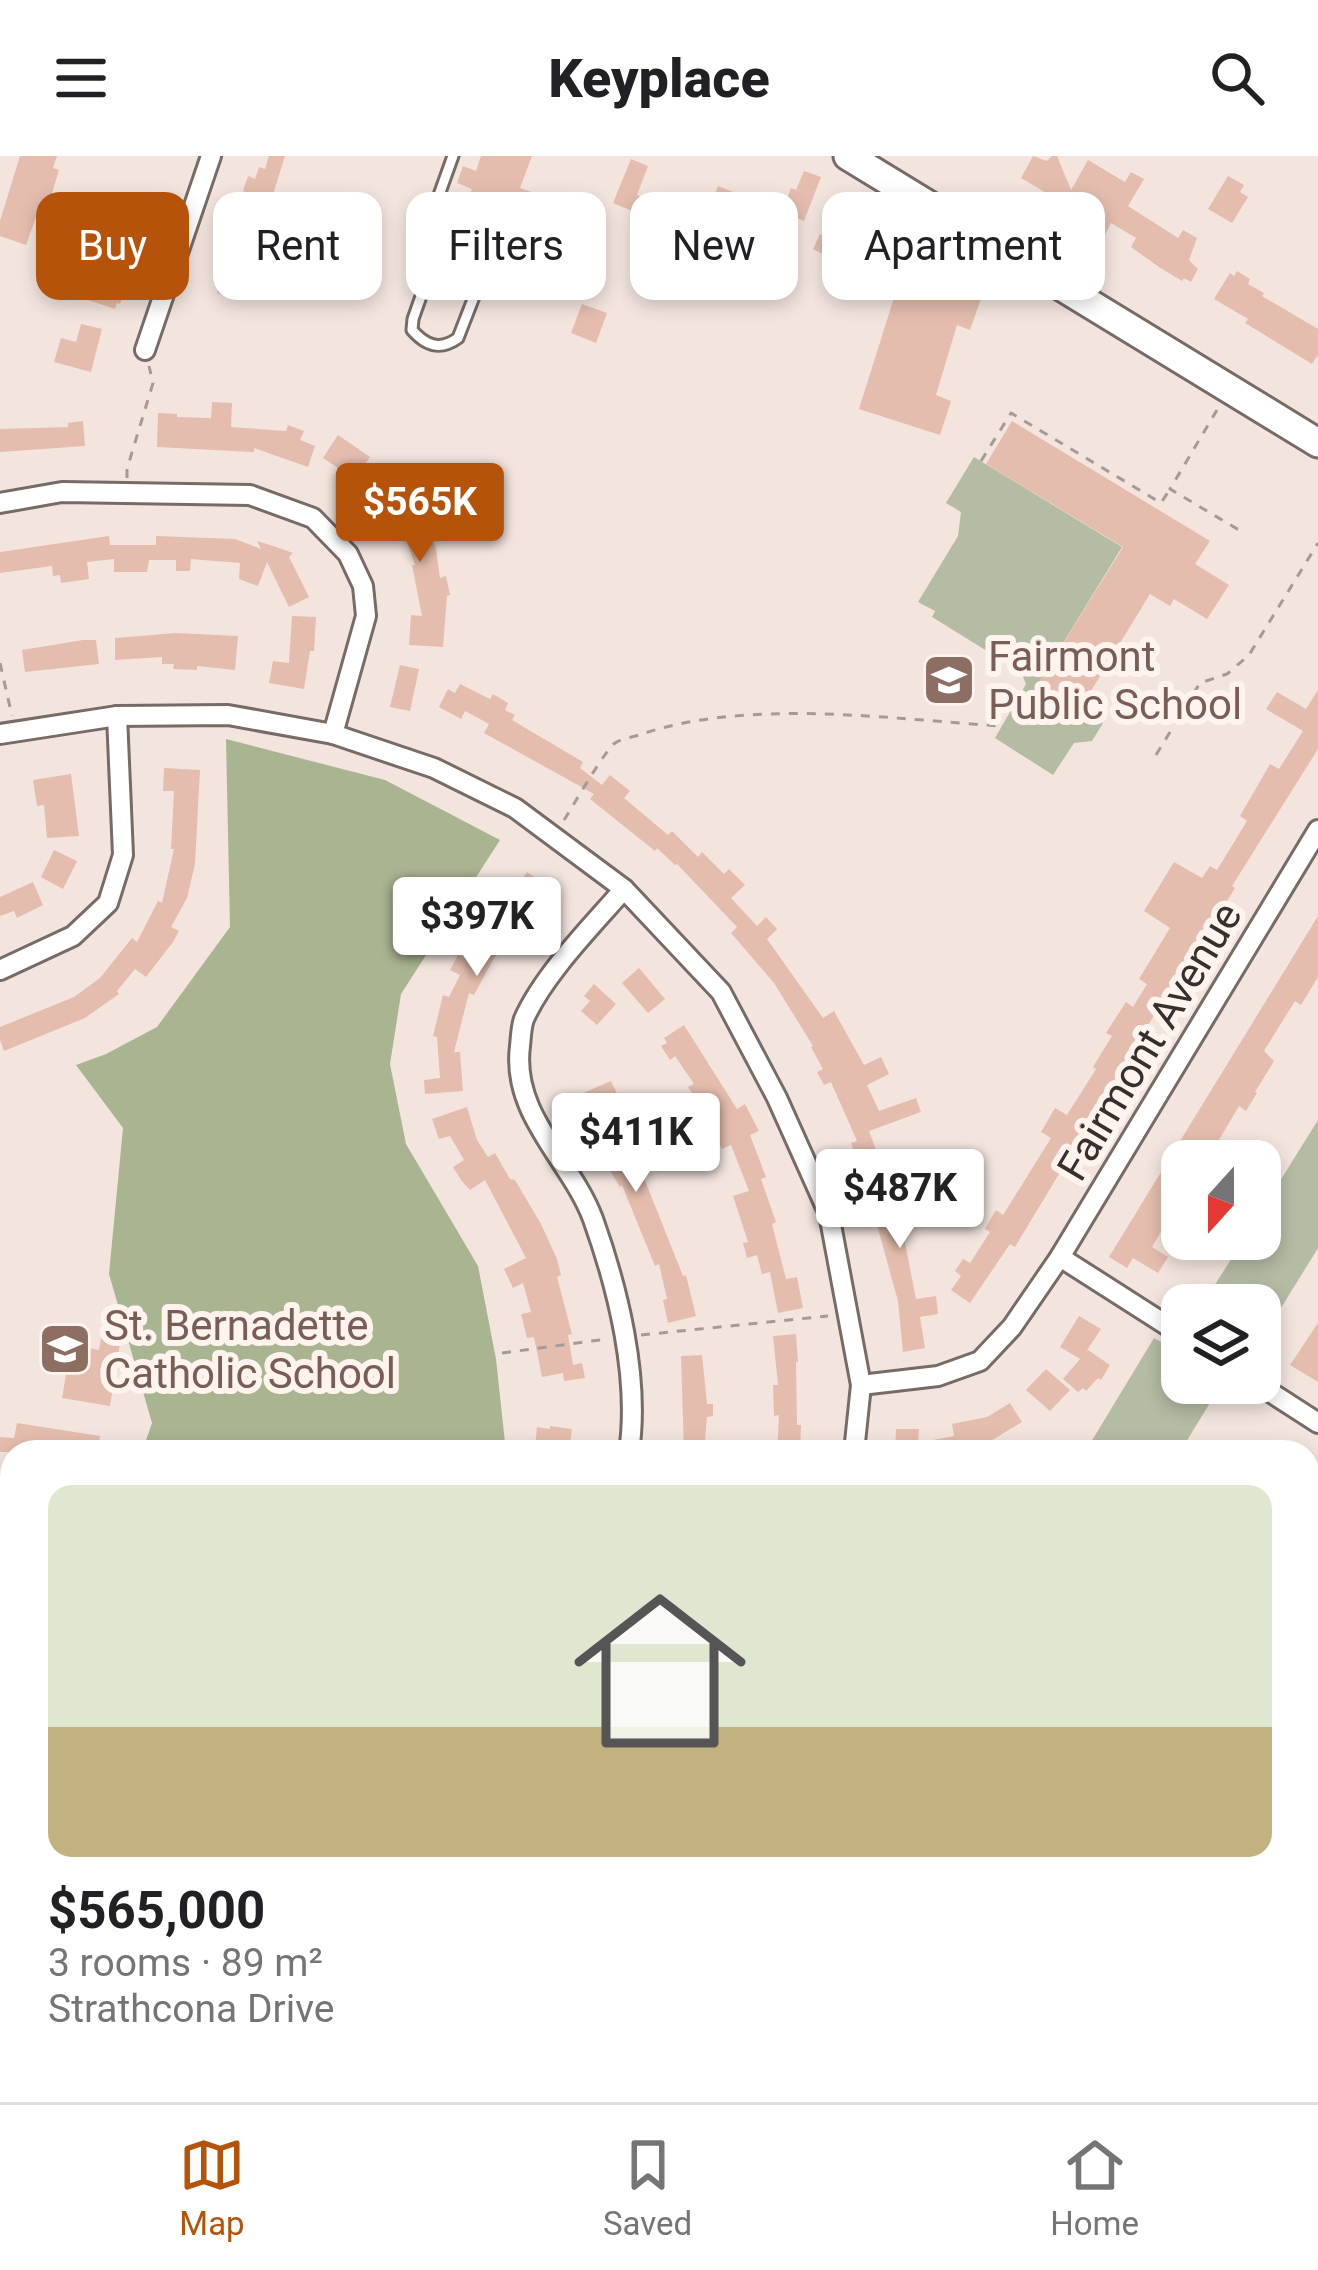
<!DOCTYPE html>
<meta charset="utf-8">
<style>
body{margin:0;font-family:Roboto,sans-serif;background:#f6f6f6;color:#202124;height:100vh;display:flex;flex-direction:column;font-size:45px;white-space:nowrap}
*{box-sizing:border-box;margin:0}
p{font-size:39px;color:#757577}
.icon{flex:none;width:66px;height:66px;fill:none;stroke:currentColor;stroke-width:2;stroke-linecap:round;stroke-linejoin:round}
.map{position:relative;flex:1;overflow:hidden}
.panel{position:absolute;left:0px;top:1284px;width:1320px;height:663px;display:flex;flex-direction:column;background:#fff;border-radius:36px 36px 0 0;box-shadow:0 6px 18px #0003}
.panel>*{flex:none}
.top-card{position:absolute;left:36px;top:36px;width:1248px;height:108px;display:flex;gap:24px}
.needle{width:78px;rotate:201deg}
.fabs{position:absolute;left:1161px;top:984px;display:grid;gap:24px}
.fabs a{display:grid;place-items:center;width:120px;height:120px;border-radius:24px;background:#fff;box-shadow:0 6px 18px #0003;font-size:60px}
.price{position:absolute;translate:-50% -102px;padding:0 27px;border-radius:12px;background:#fff;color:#222;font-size:39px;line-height:78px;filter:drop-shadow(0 3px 6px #0008)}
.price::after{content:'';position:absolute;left:50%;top:72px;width:36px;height:27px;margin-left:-18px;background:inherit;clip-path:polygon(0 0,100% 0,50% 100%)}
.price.selected{background:#b45309;color:#fff}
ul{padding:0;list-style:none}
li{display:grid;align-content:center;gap:24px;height:636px;padding:0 48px}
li+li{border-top:3px solid #e0e0e0}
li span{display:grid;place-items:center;height:372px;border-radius:24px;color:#555}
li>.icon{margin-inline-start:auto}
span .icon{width:216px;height:216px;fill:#fffc;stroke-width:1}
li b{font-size:51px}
.tag{padding:0 42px;border-radius:24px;background:#fff;box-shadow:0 6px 18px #0003;font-size:42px;line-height:108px}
.tag.selected{background:#b45309;color:#fff}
header{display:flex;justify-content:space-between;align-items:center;height:156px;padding:0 48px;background:#fff;font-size:54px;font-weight:800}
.tabs{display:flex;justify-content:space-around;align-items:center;height:168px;border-top:3px solid #e0e0e0;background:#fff;font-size:33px;color:#757577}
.tabs a{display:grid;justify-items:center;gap:6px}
.tabs .selected{color:#b45309}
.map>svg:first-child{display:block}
.green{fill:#b4bca4}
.forest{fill:#a9b491}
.building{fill:#e4bdae}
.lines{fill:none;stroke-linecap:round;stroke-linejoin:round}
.lane-casing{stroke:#776b65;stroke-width:15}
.street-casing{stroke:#776b65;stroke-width:24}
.secondary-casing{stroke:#776b65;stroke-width:33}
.path{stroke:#a59b96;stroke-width:3;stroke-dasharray:9 9;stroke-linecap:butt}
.lane{stroke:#fff;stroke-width:9}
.street{stroke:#fff;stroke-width:18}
.secondary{stroke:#fff;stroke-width:27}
.labels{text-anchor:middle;stroke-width:12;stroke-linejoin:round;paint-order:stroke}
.education-label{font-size:42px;fill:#785e54;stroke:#fef3ed;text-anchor:start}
.street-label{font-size:42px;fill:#35302e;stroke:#fef3ed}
</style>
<header><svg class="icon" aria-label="menu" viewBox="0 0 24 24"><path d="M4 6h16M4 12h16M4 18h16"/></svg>Keyplace<svg class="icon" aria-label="search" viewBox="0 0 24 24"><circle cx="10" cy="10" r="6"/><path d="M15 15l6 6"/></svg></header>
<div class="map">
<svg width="1318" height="1946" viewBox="0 0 1318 1946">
<rect width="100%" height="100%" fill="#f3e5de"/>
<g class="green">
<polygon points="974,301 1122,391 1038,528 1103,567 1092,585 1074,587 1053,619 995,582 1026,528 1021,516 932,461 935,455 918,446 958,380 961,356 946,347"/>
<polygon points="1318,964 1318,1092 1260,1186 1260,1149 1202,1149 1244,1083 1260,1083 1260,1057"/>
<polygon points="1154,1182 1182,1197 1182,1227 1222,1227 1180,1296 1085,1296"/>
</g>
<polygon class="forest" points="226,583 385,624 500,684 401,838 390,908 406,988 478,1110 496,1203 506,1296 142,1296 152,1267 109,1118 123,972 76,909 106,898 157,871 230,771"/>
<g class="building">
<polygon points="20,0 57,0 53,12 59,14 48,50 58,53 54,67 36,61 26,89 0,80 0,65"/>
<polygon points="269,0 285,0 270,48 248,42 249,37 243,35 248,20 255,23 259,11 265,13"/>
<polygon points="481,0 532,0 520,32 540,39 532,59 510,50 507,57 468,43 472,33 457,27 463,10 476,15"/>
<polygon points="1033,0 1047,5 1052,0 1057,0 1071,34 1088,4 1125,26 1131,16 1144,23 1128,50 1178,82 1183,74 1197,82 1189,104 1198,113 1191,126 1184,122 1182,125 1159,111 1131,91 1136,82 1111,67 1105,79 1052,48 1055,42 1021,22"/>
<polygon points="631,3 648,10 637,39 650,44 644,60 613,47"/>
<polygon points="804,15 821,21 804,65 782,56 791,32 796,34"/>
<polygon points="1228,20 1244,29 1240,36 1248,41 1232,67 1208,53"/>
<polygon points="718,30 738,38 733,50 747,56 751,64 740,92 701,76 704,69 684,61 692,41 711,48"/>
<polygon points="81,47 108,57 105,67 135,78 126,103 97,92 100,84 93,82 95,77 89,75 92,65 76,59"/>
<polygon points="277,52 300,60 293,78 286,76 278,100 270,97 266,110 249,104 236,143 217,137 230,98 222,95 235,65 269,76"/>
<polygon points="848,73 876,89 863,108 869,112 853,136 839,127 849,112 813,93 820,78 839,88"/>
<polygon points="903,113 982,140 970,174 957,169 936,239 951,245 940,279 859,253"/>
<polygon points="1237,115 1250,123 1248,128 1264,137 1262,140 1318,173 1318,199 1312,208 1245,167 1248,163 1214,143 1230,117 1234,120"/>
<polygon points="82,122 107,130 108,126 125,132 120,148 117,147 115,153 76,140"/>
<polygon points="582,148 607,157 596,187 571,177"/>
<polygon points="81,168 102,173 91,216 54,206 61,182 76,186"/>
<polygon points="212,246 232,247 231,271 286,275 288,269 304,275 300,284 315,290 308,311 254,292 254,296 157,291 158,257 177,258 177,261 211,262"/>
<polygon points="83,265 85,290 0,296 0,273 68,271 68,267"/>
<polygon points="1012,265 1210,385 1195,408 1229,429 1207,463 1174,443 1170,450 1150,438 1080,553 1038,528 1123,391 986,308"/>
<polygon points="338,279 370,301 354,323 323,302"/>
<polygon points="391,318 424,359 428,357 434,369 427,372 436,393 440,422 446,420 450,439 447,440 443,491 409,489 411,459 422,460 412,409 415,409 399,363 371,334"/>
<polygon points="109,380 110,389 156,389 156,380 235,383 261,393 257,385 276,391 293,397 289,401 309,441 289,451 267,406 258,430 239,423 240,407 191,403 190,415 176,415 176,404 149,404 147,416 114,416 114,403 87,406 89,423 61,427 60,419 53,420 52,410 0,417 0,396"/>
<polygon points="292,460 316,461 314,495 310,495 304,533 269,527 273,505 289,507"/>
<polygon points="176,477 238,480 235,514 197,510 197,514 173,513 174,508 162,508 162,501 115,504 115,482"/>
<polygon points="83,484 96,484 99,508 25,516 22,494"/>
<polygon points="400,509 419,513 410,555 390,551"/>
<polygon points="460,528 490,543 493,538 508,547 505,554 515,559 512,564 583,606 580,612 602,629 610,619 630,635 624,642 668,679 672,675 698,701 702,696 724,718 729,713 745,729 731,742 757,770 766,761 777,773 767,783 823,862 834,855 864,909 881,901 889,918 867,929 879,955 916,942 921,956 869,975 881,1007 861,1014 851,987 857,985 831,926 824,929 817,916 823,913 811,891 813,890 774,827 731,777 737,771 677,708 675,709 657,692 655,695 590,643 594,638 484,577 489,568 465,555 461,563 439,551 448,533 455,537"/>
<polygon points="1318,534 1318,593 1232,730 1235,732 1189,806 1186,804 1108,939 1059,1012 1062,1013 1015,1091 1010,1088 970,1147 951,1134 961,1120 955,1115 963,1103 970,1107 990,1076 985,1073 996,1054 1003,1059 1051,982 1041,976 1055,952 1067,959 1096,913 1093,911 1112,880 1106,877 1126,846 1133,851 1147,828 1139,823 1170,772 1144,755 1174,706 1202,722 1210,710 1217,714 1247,665 1240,660 1270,608 1279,613 1303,575 1266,553 1277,536 1306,553"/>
<polygon points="164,612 200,614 195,708 187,742 171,771 179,775 173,786 146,821 135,813 117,835 119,838 85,862 4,895 0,884 0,871 74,841 100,822 132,782 137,786 158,745 162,747 174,693 171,693 174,635 163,635"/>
<polygon points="71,618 79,680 47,682 44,649 37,650 33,624"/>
<polygon points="54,694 77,705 63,733 41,721"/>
<polygon points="527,716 544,728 523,763 528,767 519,780 513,776 494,802 474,839 469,837 454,896 460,896 463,935 425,938 424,924 440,922 437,881 433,880 443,839 449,841 460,819 450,814 458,799 466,803 488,772 479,765 492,747 500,753"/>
<polygon points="33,726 43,749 17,762 14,755 0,760 0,741"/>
<polygon points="1318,760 1318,821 1301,849 1295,845 1264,895 1274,905 1255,936 1257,937 1246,955 1239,950 1216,989 1243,1005 1182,1005 1182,1041 1152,1091 1168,1101 1158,1117 1133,1102 1127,1112 1109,1101"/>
<polygon points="639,812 665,843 648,857 622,827"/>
<polygon points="594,828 616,848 597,869 581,855 590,845 584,840"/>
<polygon points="684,869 737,953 745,948 759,975 750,979 766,1021 761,1023 776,1066 772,1068 786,1123 797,1121 803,1152 778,1157 770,1116 762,1118 757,1099 747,1102 743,1087 748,1086 733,1040 749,1035 731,989 722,993 712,972 720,968 702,939 696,943 688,931 694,928 675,900 670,904 661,890 667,887 664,882"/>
<polygon points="611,925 619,942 611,945 629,976 620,981 642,1017 683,1120 686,1119 696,1160 668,1167 663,1144 667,1143 659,1108 655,1110 622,1029 620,1031 601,1000 604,998 574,941"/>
<polygon points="467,951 477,984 488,1001 495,997 510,1023 515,1024 541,1068 557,1103 561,1119 557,1121 572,1178 568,1179 573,1209 582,1207 585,1222 564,1225 563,1217 542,1221 534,1181 527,1182 521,1158 531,1156 523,1127 513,1132 504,1113 526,1102 485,1024 470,1034 461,1024 453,1011 464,1004 450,980 439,983 432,963"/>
<polygon points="914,996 919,1009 899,1016 907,1042 897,1046 916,1143 936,1140 938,1158 920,1161 925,1192 903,1196 898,1145 869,1040 884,1036 876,1010"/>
<polygon points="1079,1160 1101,1173 1086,1196 1088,1194 1110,1209 1101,1224 1098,1222 1086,1235 1083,1232 1078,1236 1063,1223 1080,1203 1060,1191"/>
<polygon points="104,1166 123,1169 110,1250 62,1242 71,1189 99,1194"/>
<polygon points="1318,1167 1318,1226 1290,1209"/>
<polygon points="796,1178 798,1206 796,1206 797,1269 801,1269 800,1296 777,1296 779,1259 774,1260 773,1229 778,1229 773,1180"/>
<polygon points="702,1199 707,1248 713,1248 713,1260 707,1261 704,1296 684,1296 681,1200"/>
<polygon points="1046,1213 1070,1234 1050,1255 1026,1234"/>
<polygon points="1010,1247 1022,1266 977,1293 963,1296 895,1296 896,1273 919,1273 918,1287 954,1280 952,1268 987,1261"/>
<polygon points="17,1267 100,1280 98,1296 0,1296 0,1281 14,1282"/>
<polygon points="550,1270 572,1273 569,1296 547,1296 548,1292 535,1291 537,1271 550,1273"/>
</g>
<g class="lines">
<g class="lane-casing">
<path id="lane" d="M443,78L491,97L458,182C440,195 426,190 412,174L413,163L443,78L434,53L453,0"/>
</g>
<g class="street-casing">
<g id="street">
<polyline points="145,194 211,0"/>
<polyline points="0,347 62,336 250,339 313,362 348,398 363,430 366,460 333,578"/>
<polyline points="0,578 117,560 228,559 333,578 434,612 515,652 624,733 721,836 777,942 829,1058 861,1229 854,1296"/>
<path d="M624,733C592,770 544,818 524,863C521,871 521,881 520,890C511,959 571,1004 593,1063C618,1133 640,1222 629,1296"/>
<polyline points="0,814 73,780 108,747 123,699 117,560"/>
<polyline points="1060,1101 1182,1179"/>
<polyline points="1256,1227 1318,1267"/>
<polyline points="861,1229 938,1220 980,1205 1012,1171 1060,1101 1318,674"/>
<polyline points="1308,1342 1318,1326"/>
<polyline points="0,1768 12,1773"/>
<polyline points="415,1935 425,1946"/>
<polyline points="1285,1935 1285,1946"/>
<polyline points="911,1946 916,1935"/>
</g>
</g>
<g class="secondary-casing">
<g id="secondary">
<polyline points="848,0 1318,287"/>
<polyline points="0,1433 12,1436"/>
<polyline points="720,1935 733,1946"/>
</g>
</g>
<g class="path">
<polyline points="1217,254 1170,333 1244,377"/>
<polyline points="981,305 1011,257 1161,347 1170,333"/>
<polyline points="127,322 127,313 153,227 149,210"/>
<polyline points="0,507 12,560"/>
<polyline points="1156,599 1200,527 1227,518 1249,499 1318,387"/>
<path d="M564,664C573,650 605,594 615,587C622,582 634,581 642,578C750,542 889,563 1001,570"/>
<polyline points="641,1179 828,1160"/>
<polyline points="502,1197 607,1183"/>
<polyline points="0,1823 12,1791"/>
<polyline points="7,1901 12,1888"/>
<polyline points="0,1942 7,1925"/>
<polyline points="31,1946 35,1937"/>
</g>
<use href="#lane" class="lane"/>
<use href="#street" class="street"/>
<use href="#secondary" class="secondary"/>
</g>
<defs>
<g id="school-square" transform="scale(2.7)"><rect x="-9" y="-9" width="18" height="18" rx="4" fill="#8d6e63" stroke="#fef3ed"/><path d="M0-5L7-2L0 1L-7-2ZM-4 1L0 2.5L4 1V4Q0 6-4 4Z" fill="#fff"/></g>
</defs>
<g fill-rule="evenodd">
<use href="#school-square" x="949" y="524"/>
<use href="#school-square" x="65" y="1193"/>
</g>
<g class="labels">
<g class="education-label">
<text x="988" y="515">Fairmont<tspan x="988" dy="48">Public School</tspan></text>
<text x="104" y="1184">St. Bernadette<tspan x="104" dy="48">Catholic School</tspan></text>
</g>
<g class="street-label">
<text transform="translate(1149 885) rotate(-59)" y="15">Fairmont Avenue</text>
</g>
</g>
</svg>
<div class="fabs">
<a><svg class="needle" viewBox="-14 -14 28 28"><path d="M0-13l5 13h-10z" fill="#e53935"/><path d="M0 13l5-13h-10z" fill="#757577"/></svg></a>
<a><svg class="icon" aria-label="layers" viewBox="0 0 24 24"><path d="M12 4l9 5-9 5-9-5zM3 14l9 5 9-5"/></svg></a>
</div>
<b class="price selected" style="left:420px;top:409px">$565K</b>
<b class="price" style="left:477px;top:823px">$397K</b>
<b class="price" style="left:636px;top:1039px">$411K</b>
<b class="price" style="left:900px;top:1095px">$487K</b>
<div class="top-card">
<a class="tag selected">Buy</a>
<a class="tag">Rent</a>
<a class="tag">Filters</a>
<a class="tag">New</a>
<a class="tag">Apartment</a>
</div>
<section class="panel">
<ul>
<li><span style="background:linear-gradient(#dfe7d0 65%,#c2b280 0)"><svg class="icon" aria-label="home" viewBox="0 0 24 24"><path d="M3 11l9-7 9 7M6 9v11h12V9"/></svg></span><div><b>$565,000</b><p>3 rooms · 89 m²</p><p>Strathcona Drive</p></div></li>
</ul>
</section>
</div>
<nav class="tabs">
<a class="selected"><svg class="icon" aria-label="map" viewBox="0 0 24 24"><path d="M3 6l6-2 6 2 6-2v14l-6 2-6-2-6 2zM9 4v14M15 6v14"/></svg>Map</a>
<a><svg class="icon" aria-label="saved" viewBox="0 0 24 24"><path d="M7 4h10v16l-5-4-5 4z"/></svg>Saved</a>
<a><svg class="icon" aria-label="home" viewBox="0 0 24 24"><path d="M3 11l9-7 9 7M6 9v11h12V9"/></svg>Home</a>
</nav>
